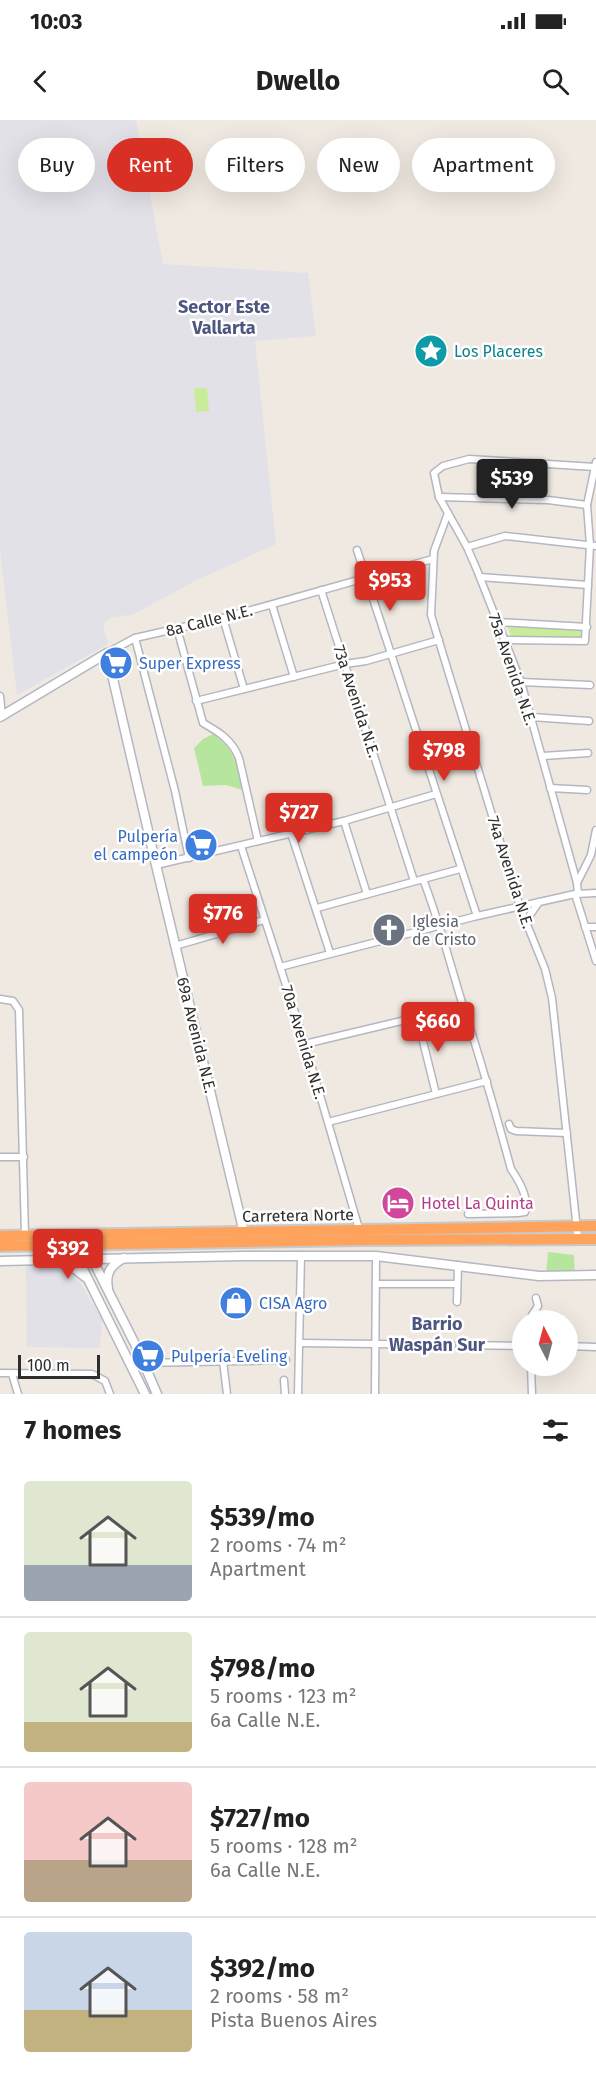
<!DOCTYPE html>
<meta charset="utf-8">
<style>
body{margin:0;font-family:"Fira Sans",sans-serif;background:#f6f6f6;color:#222;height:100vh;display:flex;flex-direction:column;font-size:22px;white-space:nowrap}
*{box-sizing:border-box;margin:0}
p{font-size:20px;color:#767676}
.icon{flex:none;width:33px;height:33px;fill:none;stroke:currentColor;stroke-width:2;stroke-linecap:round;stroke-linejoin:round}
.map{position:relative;height:1274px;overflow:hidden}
.drawer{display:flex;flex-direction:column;background:#fff;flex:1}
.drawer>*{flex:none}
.banner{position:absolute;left:18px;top:18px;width:561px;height:54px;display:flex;gap:12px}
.needle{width:39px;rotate:354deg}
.controls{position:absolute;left:512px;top:1190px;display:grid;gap:12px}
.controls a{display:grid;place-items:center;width:66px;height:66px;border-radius:50%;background:#fff;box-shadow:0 6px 24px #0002;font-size:30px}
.scale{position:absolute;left:18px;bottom:15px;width:82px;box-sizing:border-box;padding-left:6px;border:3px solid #2e2e2e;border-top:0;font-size:16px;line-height:21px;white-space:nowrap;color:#2e2e2e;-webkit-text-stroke:4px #fff;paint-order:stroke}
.price{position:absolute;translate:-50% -51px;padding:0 14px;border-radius:6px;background:#d93025;color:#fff;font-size:20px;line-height:39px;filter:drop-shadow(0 2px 3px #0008)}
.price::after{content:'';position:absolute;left:50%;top:36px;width:18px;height:14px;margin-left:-9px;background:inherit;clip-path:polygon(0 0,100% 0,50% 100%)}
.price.active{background:#222;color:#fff}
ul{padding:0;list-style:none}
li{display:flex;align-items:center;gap:18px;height:150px;padding:0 24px}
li+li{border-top:2px solid #e0e0e0}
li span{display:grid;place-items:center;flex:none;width:168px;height:120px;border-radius:6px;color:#555}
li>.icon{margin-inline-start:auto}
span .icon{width:72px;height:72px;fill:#fffc;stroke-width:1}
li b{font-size:26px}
h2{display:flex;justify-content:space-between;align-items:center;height:72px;padding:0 24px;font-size:26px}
.pill{padding:0 21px;border-radius:27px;background:#fff;box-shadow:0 6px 24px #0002;font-size:21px;line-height:54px}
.pill.active{background:#d93025;color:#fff}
.status{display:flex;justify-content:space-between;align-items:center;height:42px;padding:0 30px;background:#fff;direction:ltr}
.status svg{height:16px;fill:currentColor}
header{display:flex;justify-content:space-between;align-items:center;height:78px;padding:0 24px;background:#fff;font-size:27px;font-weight:700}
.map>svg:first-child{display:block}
.industrial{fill:#e3e1e8}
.green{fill:#b6e59e}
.pitch{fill:#c9ec9a}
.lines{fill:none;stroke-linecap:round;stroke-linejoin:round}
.street-casing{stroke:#b4b7c1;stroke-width:9}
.secondary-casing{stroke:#b4b7c1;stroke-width:11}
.highway-casing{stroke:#c9c9c9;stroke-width:14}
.street{stroke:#fff;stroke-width:6}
.secondary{stroke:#fff;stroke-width:8}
.highway{stroke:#ffa35c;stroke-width:10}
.labels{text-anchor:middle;stroke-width:5;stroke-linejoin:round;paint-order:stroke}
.culture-label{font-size:16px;fill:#0d838f;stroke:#fff;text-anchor:start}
.street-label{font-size:16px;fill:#2e2e2e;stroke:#fff}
.shop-label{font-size:16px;fill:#366cbe;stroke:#fff;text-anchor:start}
.worship-label{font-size:16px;fill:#5b616d;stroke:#fff;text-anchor:start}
.hotel-label{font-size:16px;fill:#b23c85;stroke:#fff;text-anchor:start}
.neighbourhood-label{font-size:18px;font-weight:bold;fill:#4d5680;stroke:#fff}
</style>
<div class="status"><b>10:03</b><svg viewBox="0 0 49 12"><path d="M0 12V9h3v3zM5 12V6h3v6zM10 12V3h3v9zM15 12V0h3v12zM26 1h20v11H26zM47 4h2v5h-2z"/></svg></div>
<header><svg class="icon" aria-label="back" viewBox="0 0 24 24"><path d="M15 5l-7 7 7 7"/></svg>Dwello<svg class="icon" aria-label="search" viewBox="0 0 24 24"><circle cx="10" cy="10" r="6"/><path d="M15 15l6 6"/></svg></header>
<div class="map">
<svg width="596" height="1274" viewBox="0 0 596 1274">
<rect width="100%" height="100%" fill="#efe9e1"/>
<g class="industrial">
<polygon points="0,0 136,0 163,144 308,153 316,216 255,221 276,424 195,461 134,494 110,498 103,504 108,524 17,575 0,431"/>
<polygon points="26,1146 64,1148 74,1153 102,1199 100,1228 27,1227"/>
</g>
<g class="green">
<path d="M213,614C236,630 236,644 242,670L226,665L203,666L194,628L203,619Z"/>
<polygon points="548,1132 574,1135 575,1156 546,1156"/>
</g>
<g class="pitch">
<polygon points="194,268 207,268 209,291 196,292"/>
<polygon points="504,499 587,506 587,525 514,522"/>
</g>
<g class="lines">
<g class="street-casing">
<g id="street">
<polyline points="439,377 548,380 587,385"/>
<polyline points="448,393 434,431 431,495 520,787 545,849 552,878 578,1119"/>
<polyline points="467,427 505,416 596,426"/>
<polyline points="357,430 477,796"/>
<polyline points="480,457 588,465"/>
<polyline points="321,470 414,761"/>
<polyline points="272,485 294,557"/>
<polyline points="223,498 244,569"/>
<polyline points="498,502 587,507"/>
<path d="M177,508L203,603C219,612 232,620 239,638L258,721"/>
<polyline points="135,518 175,671 189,738"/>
<polyline points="505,520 585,521 590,425 587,385 596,342"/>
<polyline points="107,533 135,518 223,498 433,439"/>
<polyline points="521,562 590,565"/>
<polyline points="0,576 2,596"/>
<polyline points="196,581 345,544 366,541 439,520"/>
<polyline points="531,597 589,601"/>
<polyline points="543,636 588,633"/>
<polyline points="550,668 587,670"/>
<polyline points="344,701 367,774"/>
<polyline points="291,713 330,833"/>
<polyline points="241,726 305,924 360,1112"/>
<polyline points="156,745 344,701 436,674"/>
<path d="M423,759C439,801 450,843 463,886C481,940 496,994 511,1049C519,1061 529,1077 525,1092L518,1093L468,1094"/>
<polyline points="577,763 521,562 477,450 467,427 439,377 434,353 443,346 469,339 595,347"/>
<polyline points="575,774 596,841"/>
<polyline points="578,774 577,763 591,735 596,710"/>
<polyline points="317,788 460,749"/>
<polyline points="527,804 530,795 539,782"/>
<polyline points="585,807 596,807"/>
<polyline points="175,826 264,800"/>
<polyline points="280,847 477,796 575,774 596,773"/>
<polyline points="0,879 13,881 19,890 25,1115"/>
<polyline points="417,897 436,974"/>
<polyline points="305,924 464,886"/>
<polyline points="328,1002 487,961"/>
<polyline points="509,1004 511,1009 516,1011 567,1013"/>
<polyline points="0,1037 24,1037"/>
<polyline points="376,1164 457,1164"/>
<polyline points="457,1182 458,1145"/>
<polyline points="532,1200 532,1195 538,1186 536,1178"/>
<polyline points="300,1223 452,1225"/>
<polyline points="461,1225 522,1226"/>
<polyline points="567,1226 596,1227"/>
<polyline points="223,1241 227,1274"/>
<polyline points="143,1243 286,1240"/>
<polyline points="531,1245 532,1274"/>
<polyline points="0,1253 92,1254 105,1261 110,1274"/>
<polyline points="12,1254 18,1274"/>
<polyline points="284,1260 285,1274"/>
<polyline points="298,1274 301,1135"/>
<polyline points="375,1274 376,1136"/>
</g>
</g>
<g class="secondary-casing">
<g id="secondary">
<polyline points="0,597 107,533 156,745 245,1117"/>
<polyline points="83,1121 138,1230 157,1274"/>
<polyline points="78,1139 145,1274"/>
<polyline points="0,1141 243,1136 376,1136 539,1156 596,1155"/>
<polyline points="61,1142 70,1145 85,1157"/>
<path d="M108,1168C105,1153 111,1145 124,1138"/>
</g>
</g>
<g class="highway-casing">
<g id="highway">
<polyline points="0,1116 596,1106"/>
<polyline points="0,1126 362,1120 596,1119"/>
<polyline points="54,1140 74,1133 86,1124"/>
</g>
</g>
<use href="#street" class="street"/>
<use href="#secondary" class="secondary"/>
<use href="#highway" class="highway"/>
</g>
<defs>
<g id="sight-disc" transform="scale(1.725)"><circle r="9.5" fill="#0f9aa8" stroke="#fff"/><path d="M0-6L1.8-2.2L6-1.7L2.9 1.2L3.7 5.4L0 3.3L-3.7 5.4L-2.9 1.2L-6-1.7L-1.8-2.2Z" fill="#fff"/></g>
<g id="supermarket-disc" transform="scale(1.725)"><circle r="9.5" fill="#3f7fe0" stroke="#fff"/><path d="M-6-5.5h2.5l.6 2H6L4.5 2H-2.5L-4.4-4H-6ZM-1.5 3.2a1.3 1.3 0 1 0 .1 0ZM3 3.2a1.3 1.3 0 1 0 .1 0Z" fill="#fff"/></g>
<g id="church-disc" transform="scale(1.725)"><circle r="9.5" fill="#6b7280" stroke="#fff"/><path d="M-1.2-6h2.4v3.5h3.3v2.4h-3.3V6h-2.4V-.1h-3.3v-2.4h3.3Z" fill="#fff"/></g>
<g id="hotel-disc" transform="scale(1.725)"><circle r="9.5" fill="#d1479c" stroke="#fff"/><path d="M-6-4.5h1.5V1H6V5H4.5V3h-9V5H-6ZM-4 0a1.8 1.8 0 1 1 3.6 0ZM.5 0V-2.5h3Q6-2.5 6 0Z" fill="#fff"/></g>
<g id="shop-disc" transform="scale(1.725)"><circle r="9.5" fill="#3f7fe0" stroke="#fff"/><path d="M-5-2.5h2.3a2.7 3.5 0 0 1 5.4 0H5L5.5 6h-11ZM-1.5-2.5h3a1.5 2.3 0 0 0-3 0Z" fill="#fff"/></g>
</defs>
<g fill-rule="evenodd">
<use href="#sight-disc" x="431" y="231"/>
<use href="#supermarket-disc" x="116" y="543"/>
<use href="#supermarket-disc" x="201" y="725"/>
<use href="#church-disc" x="389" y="810"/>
<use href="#hotel-disc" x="398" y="1083"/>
<use href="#shop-disc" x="236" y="1183"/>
<use href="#supermarket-disc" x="148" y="1236"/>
</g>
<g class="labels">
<g class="culture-label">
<text x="454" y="237">Los Placeres</text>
</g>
<g class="street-label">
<text transform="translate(209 500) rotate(-14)" y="6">8a Calle N.E.</text>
<text transform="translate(513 549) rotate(71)" y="6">75a Avenida N.E.</text>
<text transform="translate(357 581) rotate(72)" y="6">73a Avenida N.E.</text>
<text transform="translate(511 752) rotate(72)" y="6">74a Avenida N.E.</text>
<text transform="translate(197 915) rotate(76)" y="6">69a Avenida N.E.</text>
<text transform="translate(304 922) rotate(73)" y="6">70a Avenida N.E.</text>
<text transform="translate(298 1095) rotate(-1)" y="6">Carretera Norte</text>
</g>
<g class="shop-label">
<text x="139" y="549">Super Express</text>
<text x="178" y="722" text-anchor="end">Pulpería<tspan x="178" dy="18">el campeón</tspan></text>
<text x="259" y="1189">CISA Agro</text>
<text x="171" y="1242">Pulpería Eveling</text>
</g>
<g class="worship-label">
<text x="412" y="807">Iglesia<tspan x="412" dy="18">de Cristo</tspan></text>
</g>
<g class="hotel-label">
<text x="421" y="1089">Hotel La Quinta</text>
</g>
<g class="neighbourhood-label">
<text x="224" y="193">Sector Este<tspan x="224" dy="21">Vallarta</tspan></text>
<text x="437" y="1210">Barrio<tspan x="437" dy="21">Waspán Sur</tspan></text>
</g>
</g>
</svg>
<div class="controls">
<a><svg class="needle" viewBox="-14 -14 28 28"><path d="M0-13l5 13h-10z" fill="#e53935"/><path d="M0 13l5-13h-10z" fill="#767676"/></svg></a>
</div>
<div class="scale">100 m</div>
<b class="price active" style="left:512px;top:390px">$539</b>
<b class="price" style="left:390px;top:492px">$953</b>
<b class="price" style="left:444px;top:662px">$798</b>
<b class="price" style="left:299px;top:724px">$727</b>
<b class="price" style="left:223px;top:825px">$776</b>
<b class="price" style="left:438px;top:933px">$660</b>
<b class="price" style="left:68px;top:1160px">$392</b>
<div class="banner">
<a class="pill">Buy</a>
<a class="pill active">Rent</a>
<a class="pill">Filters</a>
<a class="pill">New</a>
<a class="pill">Apartment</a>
</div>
</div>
<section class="drawer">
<h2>7 homes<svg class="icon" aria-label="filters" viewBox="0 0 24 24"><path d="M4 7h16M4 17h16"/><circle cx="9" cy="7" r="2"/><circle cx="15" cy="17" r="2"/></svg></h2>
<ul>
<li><span style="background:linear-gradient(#dfe7d0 70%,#9aa5b1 0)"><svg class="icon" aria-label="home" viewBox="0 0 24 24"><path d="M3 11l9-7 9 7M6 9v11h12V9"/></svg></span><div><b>$539/mo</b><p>2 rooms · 74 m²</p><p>Apartment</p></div></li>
<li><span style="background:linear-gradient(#dfe7d0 75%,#c2b280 0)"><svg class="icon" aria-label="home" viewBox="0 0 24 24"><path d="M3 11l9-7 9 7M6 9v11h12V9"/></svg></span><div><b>$798/mo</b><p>5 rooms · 123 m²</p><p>6a Calle N.E.</p></div></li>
<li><span style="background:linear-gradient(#f6c9c9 65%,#b9a48a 0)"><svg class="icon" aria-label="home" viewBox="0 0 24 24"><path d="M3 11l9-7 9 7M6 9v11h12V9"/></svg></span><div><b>$727/mo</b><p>5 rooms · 128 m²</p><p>6a Calle N.E.</p></div></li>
<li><span style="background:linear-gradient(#c9d6e8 65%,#c2b280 0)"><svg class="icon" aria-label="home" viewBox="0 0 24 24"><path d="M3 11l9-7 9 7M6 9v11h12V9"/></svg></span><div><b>$392/mo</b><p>2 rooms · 58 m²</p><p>Pista Buenos Aires</p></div></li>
</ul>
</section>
